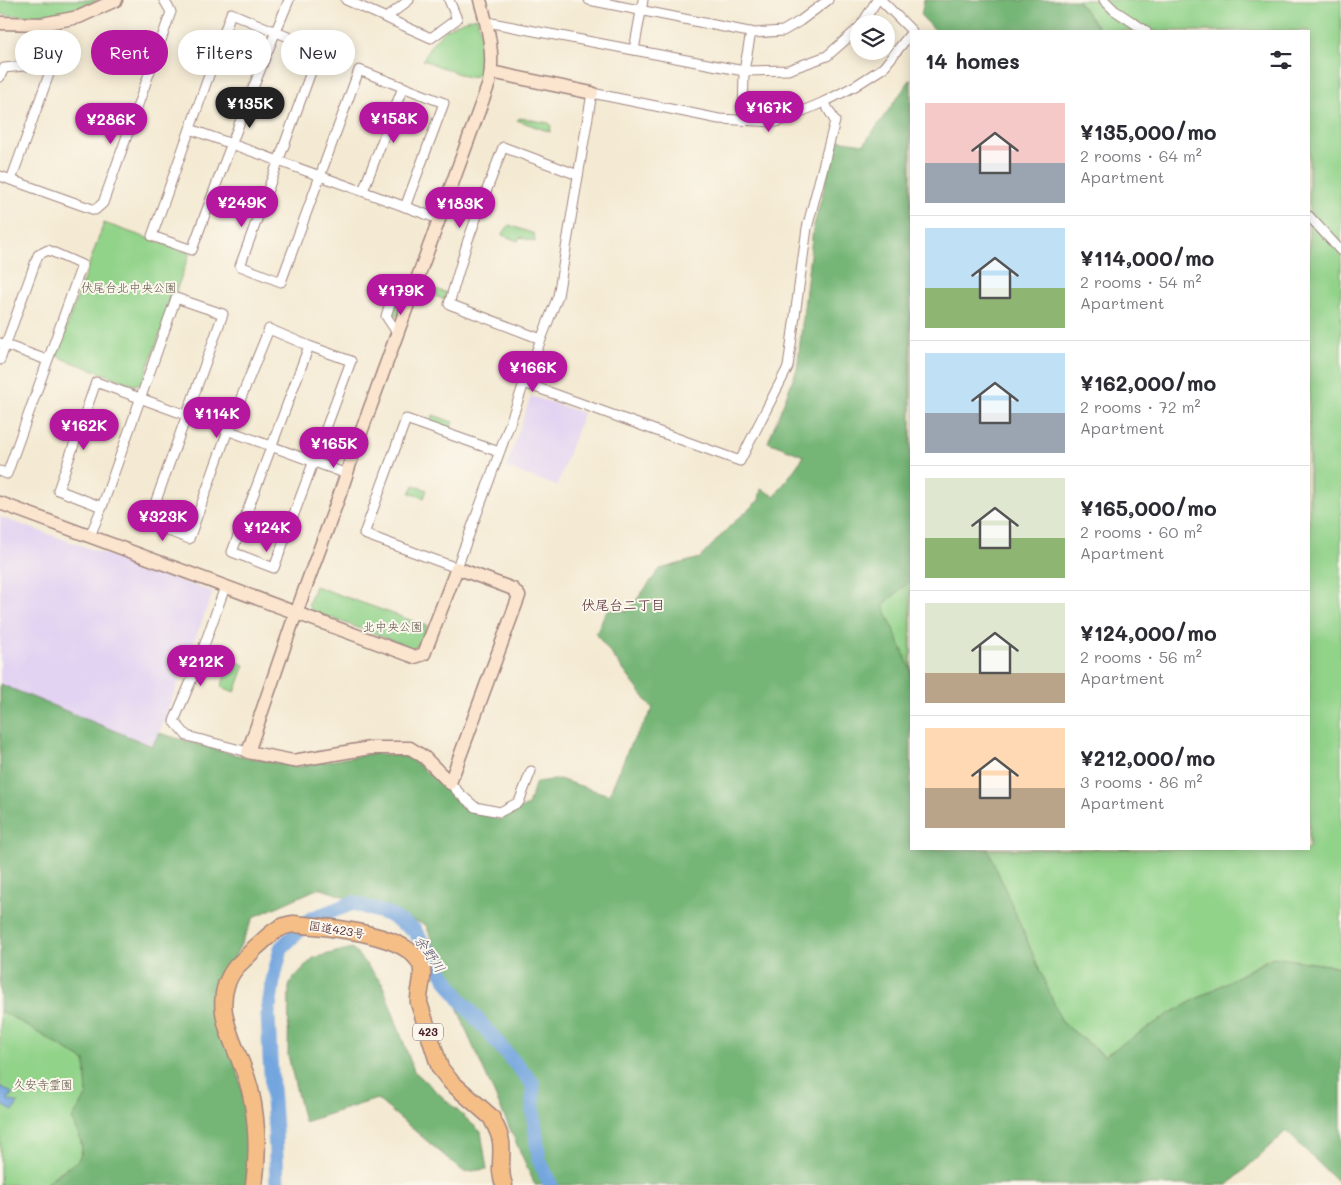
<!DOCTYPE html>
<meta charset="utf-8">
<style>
body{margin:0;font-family:Mali,"Klee One",sans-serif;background:#f2f2f3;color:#2b2b33;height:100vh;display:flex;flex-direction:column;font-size:19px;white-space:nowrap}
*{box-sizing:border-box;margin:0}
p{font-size:16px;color:#7c7c81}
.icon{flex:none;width:28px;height:28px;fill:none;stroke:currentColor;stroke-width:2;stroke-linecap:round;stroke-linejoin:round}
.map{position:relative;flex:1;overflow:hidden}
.panel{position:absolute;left:910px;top:30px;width:400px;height:820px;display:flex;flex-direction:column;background:#fff;border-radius:0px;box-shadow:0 2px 12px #0003}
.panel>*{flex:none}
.guide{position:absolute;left:15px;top:30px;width:475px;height:45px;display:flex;gap:10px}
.fabs{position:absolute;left:850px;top:15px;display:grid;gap:10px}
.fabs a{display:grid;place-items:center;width:45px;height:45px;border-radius:50%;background:#fff;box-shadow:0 2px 12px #0003;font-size:25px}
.price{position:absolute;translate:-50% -42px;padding:0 11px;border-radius:18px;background:#b5179e;color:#fff;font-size:16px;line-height:32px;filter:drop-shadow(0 1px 2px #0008)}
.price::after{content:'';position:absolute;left:50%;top:30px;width:15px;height:11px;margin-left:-8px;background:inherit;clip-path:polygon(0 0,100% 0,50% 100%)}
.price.current{background:#222;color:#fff}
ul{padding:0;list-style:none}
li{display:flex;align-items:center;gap:15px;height:125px;padding:0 15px}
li+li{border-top:1px solid #e1e1e2}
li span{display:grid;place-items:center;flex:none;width:140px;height:100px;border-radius:0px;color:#555}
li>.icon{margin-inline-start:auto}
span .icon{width:60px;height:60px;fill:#fffc;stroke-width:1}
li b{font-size:21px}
h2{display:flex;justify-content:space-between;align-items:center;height:60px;padding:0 15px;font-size:21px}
.chip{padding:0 18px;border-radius:22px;background:#fff;box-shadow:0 2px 12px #0003;font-size:18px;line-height:45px}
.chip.current{background:#b5179e;color:#fff}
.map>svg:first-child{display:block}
.built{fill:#e3d3f2}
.green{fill:#92d38a;stroke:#6e795a}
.forest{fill:#75b576;stroke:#606a50}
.water{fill:#73a5de;stroke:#5e6284}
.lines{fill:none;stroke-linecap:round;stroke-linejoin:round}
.river{stroke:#73a5de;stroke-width:15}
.street-casing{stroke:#9f847f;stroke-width:11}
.secondary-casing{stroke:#9f847f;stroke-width:15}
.highway-casing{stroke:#9f847f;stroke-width:19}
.street{stroke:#fff;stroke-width:9}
.secondary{stroke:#fbe5cf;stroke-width:12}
.highway{stroke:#f6be87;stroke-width:16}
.labels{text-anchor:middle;stroke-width:4;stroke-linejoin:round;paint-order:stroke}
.shield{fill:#fbf7ec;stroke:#7f6065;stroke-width:1}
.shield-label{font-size:11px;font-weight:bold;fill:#4a1f2b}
.park-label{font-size:12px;fill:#605548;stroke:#fbf7ec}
.street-label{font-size:12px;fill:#4a1f2b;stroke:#fbf7ec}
.neighbourhood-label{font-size:14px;fill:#4a1f2b;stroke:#fbf7ec}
.water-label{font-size:14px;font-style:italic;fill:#5a5573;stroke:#fbf7ec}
</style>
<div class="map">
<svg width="1341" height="1185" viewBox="0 0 1341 1185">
<rect width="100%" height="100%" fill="#fbf7ec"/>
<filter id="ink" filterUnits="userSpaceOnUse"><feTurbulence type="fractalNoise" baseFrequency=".02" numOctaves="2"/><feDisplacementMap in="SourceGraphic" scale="10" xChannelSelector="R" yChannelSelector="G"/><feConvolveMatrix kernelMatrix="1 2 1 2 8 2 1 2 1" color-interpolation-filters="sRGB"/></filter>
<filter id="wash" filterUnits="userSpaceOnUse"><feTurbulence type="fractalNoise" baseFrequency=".0096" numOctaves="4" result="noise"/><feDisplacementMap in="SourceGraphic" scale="20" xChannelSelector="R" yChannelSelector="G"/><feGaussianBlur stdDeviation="1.12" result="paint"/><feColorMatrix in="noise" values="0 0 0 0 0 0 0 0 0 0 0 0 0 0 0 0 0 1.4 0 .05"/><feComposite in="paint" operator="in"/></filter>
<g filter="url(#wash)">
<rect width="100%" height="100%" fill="#f4ead3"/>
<g class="built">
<polygon points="531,396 583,413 557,486 506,468"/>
<polygon points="0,517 213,592 159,733 152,746 0,684"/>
</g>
<g class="green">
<path d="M2,0H99C67,13 34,19 0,14V1Z"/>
<polygon points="1077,0 1341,0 1341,967 1272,957 1169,1014 1105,1056 1062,1022 981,849 1309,849 1309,31 1101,31"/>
<path d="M477,17L484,50L482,75L467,77L423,60C436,33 449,24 477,17Z"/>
<polygon points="520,118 549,123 551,125 550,132 517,120"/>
<polygon points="104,223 190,253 142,383 134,385 56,356"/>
<polygon points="509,225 534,234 535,242 520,237 518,241 502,235"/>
<polygon points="427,286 447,293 445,300 425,292"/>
<polygon points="401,295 404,297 398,316 394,315 392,311 397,297"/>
<polygon points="433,415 453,422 450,429 430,423"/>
<polygon points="414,485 427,490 424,498 410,493"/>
<polygon points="911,580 911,673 883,605"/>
<polygon points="315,586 427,626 420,644 413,648 312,611 308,605"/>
<polygon points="235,661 245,665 235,692 221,687 230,663"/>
<path d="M2,1011L85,1061L87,1095L72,1119C96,1169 70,1158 44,1185H0V1014Z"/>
</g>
<g class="forest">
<polygon points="924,0 1077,0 1100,31 936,31 921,16"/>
<path d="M910,80H911V580L883,605L911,670V849H988L1062,1022L1104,1056L1169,1014L1273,957L1341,967V1185L1286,1131L1228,1185H535L468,1035L426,925L319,888L254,917L219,990L243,1094L248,1121L250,1146L247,1185H45V1184C74,1159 95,1165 72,1119L87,1095L85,1061L2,1011L0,1014V684L152,746L159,733L228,753L296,767L374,753L409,757L473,811L499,820L528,805L536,782L559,779L609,795L630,745L653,709L596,634L607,610L628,611L660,569L700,558L730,526L759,500L761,489L775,496L804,456L768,442L797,369L813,229L837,140L864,144Z"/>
<polygon points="352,948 382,983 414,1071 481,1132 487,1169 464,1172 377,1099 304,1122 288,1055 289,983 313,958"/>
</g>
<polygon class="water" points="0,1086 12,1093 12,1096 9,1097 8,1100 18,1103 13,1111 0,1104"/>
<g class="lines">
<polyline class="river" points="277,1185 275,1129 270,1059 268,1013 273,981 281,948 311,919 353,903 388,914 414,930 459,998 533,1084 533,1109 539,1160 551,1185"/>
</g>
</g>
<g filter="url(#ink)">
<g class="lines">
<g class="street-casing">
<g id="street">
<path d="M289,0C254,82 223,166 192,250L152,236L231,13L319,50L240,266L281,282L359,70L444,103L405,207"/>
<polyline points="346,0 431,38 457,19 449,0"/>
<polyline points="589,0 754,33 783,31 800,21 828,0"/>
<polyline points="881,0 912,31"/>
<polyline points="1104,0 1114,10 1146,31"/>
<polyline points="386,18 409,0"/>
<polyline points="487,22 634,50 643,0"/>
<polyline points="862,24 877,0"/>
<polyline points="634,50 744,71 788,70 827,56 859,28"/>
<polyline points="0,77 4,68 53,63 11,180"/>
<polyline points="743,120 744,71 751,32"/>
<polyline points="190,129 439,219"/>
<polyline points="0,176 95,210 103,203 171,12 164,0"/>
<polyline points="363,191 403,87"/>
<polyline points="1309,216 1341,251"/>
<polyline points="398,334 386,316 395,288 416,285"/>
<polyline points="541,339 449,304 468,240 503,147 578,175"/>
<polyline points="0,343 47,360"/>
<polyline points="0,360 38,255 48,250 82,265 7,474 0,471"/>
<polyline points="524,383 740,461 788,367 807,228 835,121 824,102"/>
<path d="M499,452L406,419L364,534L457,568L460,559C482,500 504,442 524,383L558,296L592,93L719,119L777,122L824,102L855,86L883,68L911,33"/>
<polyline points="102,507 58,490 96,382 347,474"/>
<polyline points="90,536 102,507 176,298 223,314 148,523 189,539 228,430 269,329 309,346 351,361 274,568 232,552 309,346"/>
<polyline points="225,587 194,674 174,721 187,736 248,752"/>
<polyline points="450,783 460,794 475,807 500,812 519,802 531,771"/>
</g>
</g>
<g class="secondary-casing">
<g id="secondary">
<polyline points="0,23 42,24 79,17 116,0"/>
<polyline points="491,72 592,93"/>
<path d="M0,503L415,657L424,654L457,568L513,589L519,596L450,783L424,757L410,748H370L293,761L248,752L292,624L296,614C314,561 336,510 352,457L489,83C495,55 488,27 480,0"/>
</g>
</g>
<g class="highway-casing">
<path id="highway" d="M254,1185C259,1153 257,1110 247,1079C235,1042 207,1004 236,967C242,961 249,955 255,948C267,938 276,926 293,924C323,927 408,932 421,965C425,977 418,991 419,1003L440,1068L451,1082L491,1117C495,1125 500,1133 501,1142C503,1157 498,1170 504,1185"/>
</g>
<use href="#street" class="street"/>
<use href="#secondary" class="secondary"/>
<use href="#highway" class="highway"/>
</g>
</g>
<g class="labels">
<rect class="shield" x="413" y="1023.5" width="30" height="17" rx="4"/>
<g class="shield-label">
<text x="428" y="1036">423</text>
</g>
<g class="park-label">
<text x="129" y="292">伏尾台北中央公園</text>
<text x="393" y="631">北中央公園</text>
<text x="43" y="1089">久安寺霊園</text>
</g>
<g class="street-label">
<text transform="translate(337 930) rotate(9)" y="4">国道423号</text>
</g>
<g class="neighbourhood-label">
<text x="623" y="610">伏尾台二丁目</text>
</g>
<g class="water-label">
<text transform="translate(430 954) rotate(56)" y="5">余野川</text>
</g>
</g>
</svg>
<div class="fabs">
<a><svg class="icon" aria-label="layers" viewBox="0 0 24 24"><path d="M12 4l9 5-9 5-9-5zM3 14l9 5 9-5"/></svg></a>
</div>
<b class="price current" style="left:250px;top:129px">¥135K</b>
<b class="price" style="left:769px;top:133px">¥167K</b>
<b class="price" style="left:394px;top:144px">¥158K</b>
<b class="price" style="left:111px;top:145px">¥286K</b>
<b class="price" style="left:242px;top:228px">¥249K</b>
<b class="price" style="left:460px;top:229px">¥183K</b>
<b class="price" style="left:401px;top:316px">¥179K</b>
<b class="price" style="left:533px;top:393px">¥166K</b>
<b class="price" style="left:217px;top:439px">¥114K</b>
<b class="price" style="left:84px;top:451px">¥162K</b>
<b class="price" style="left:334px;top:469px">¥165K</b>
<b class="price" style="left:163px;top:542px">¥323K</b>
<b class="price" style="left:267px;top:553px">¥124K</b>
<b class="price" style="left:201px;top:687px">¥212K</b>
<div class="guide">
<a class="chip">Buy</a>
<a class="chip current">Rent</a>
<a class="chip">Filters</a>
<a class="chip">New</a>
</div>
<section class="panel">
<h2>14 homes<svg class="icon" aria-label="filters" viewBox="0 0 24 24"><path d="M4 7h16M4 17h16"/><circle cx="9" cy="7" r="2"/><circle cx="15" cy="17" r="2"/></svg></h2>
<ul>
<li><span style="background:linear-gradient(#f6c9c9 60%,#9aa5b1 0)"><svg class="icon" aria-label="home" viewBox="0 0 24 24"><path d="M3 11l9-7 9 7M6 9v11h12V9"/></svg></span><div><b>¥135,000/mo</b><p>2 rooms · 64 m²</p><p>Apartment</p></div></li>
<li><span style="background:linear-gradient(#bfe0f5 60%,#8fb573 0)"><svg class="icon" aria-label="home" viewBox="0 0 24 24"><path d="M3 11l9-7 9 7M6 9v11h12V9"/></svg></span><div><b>¥114,000/mo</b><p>2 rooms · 54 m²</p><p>Apartment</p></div></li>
<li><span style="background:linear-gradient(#bfe0f5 60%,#9aa5b1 0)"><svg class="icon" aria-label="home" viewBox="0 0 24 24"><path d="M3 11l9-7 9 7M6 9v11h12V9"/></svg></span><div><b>¥162,000/mo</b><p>2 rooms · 72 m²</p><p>Apartment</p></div></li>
<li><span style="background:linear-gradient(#dfe7d0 60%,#8fb573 0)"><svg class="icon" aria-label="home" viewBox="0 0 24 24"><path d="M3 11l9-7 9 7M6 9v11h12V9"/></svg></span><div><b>¥165,000/mo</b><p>2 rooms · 60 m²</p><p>Apartment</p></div></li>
<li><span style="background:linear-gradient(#dfe7d0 70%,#b9a48a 0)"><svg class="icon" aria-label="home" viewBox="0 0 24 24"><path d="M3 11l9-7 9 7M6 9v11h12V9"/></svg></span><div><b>¥124,000/mo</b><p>2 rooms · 56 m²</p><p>Apartment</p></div></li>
<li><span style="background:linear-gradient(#ffd9b3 60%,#b9a48a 0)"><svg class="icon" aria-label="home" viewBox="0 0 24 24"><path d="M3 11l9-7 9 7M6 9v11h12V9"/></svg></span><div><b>¥212,000/mo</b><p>3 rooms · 86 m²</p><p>Apartment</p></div></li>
</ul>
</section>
</div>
